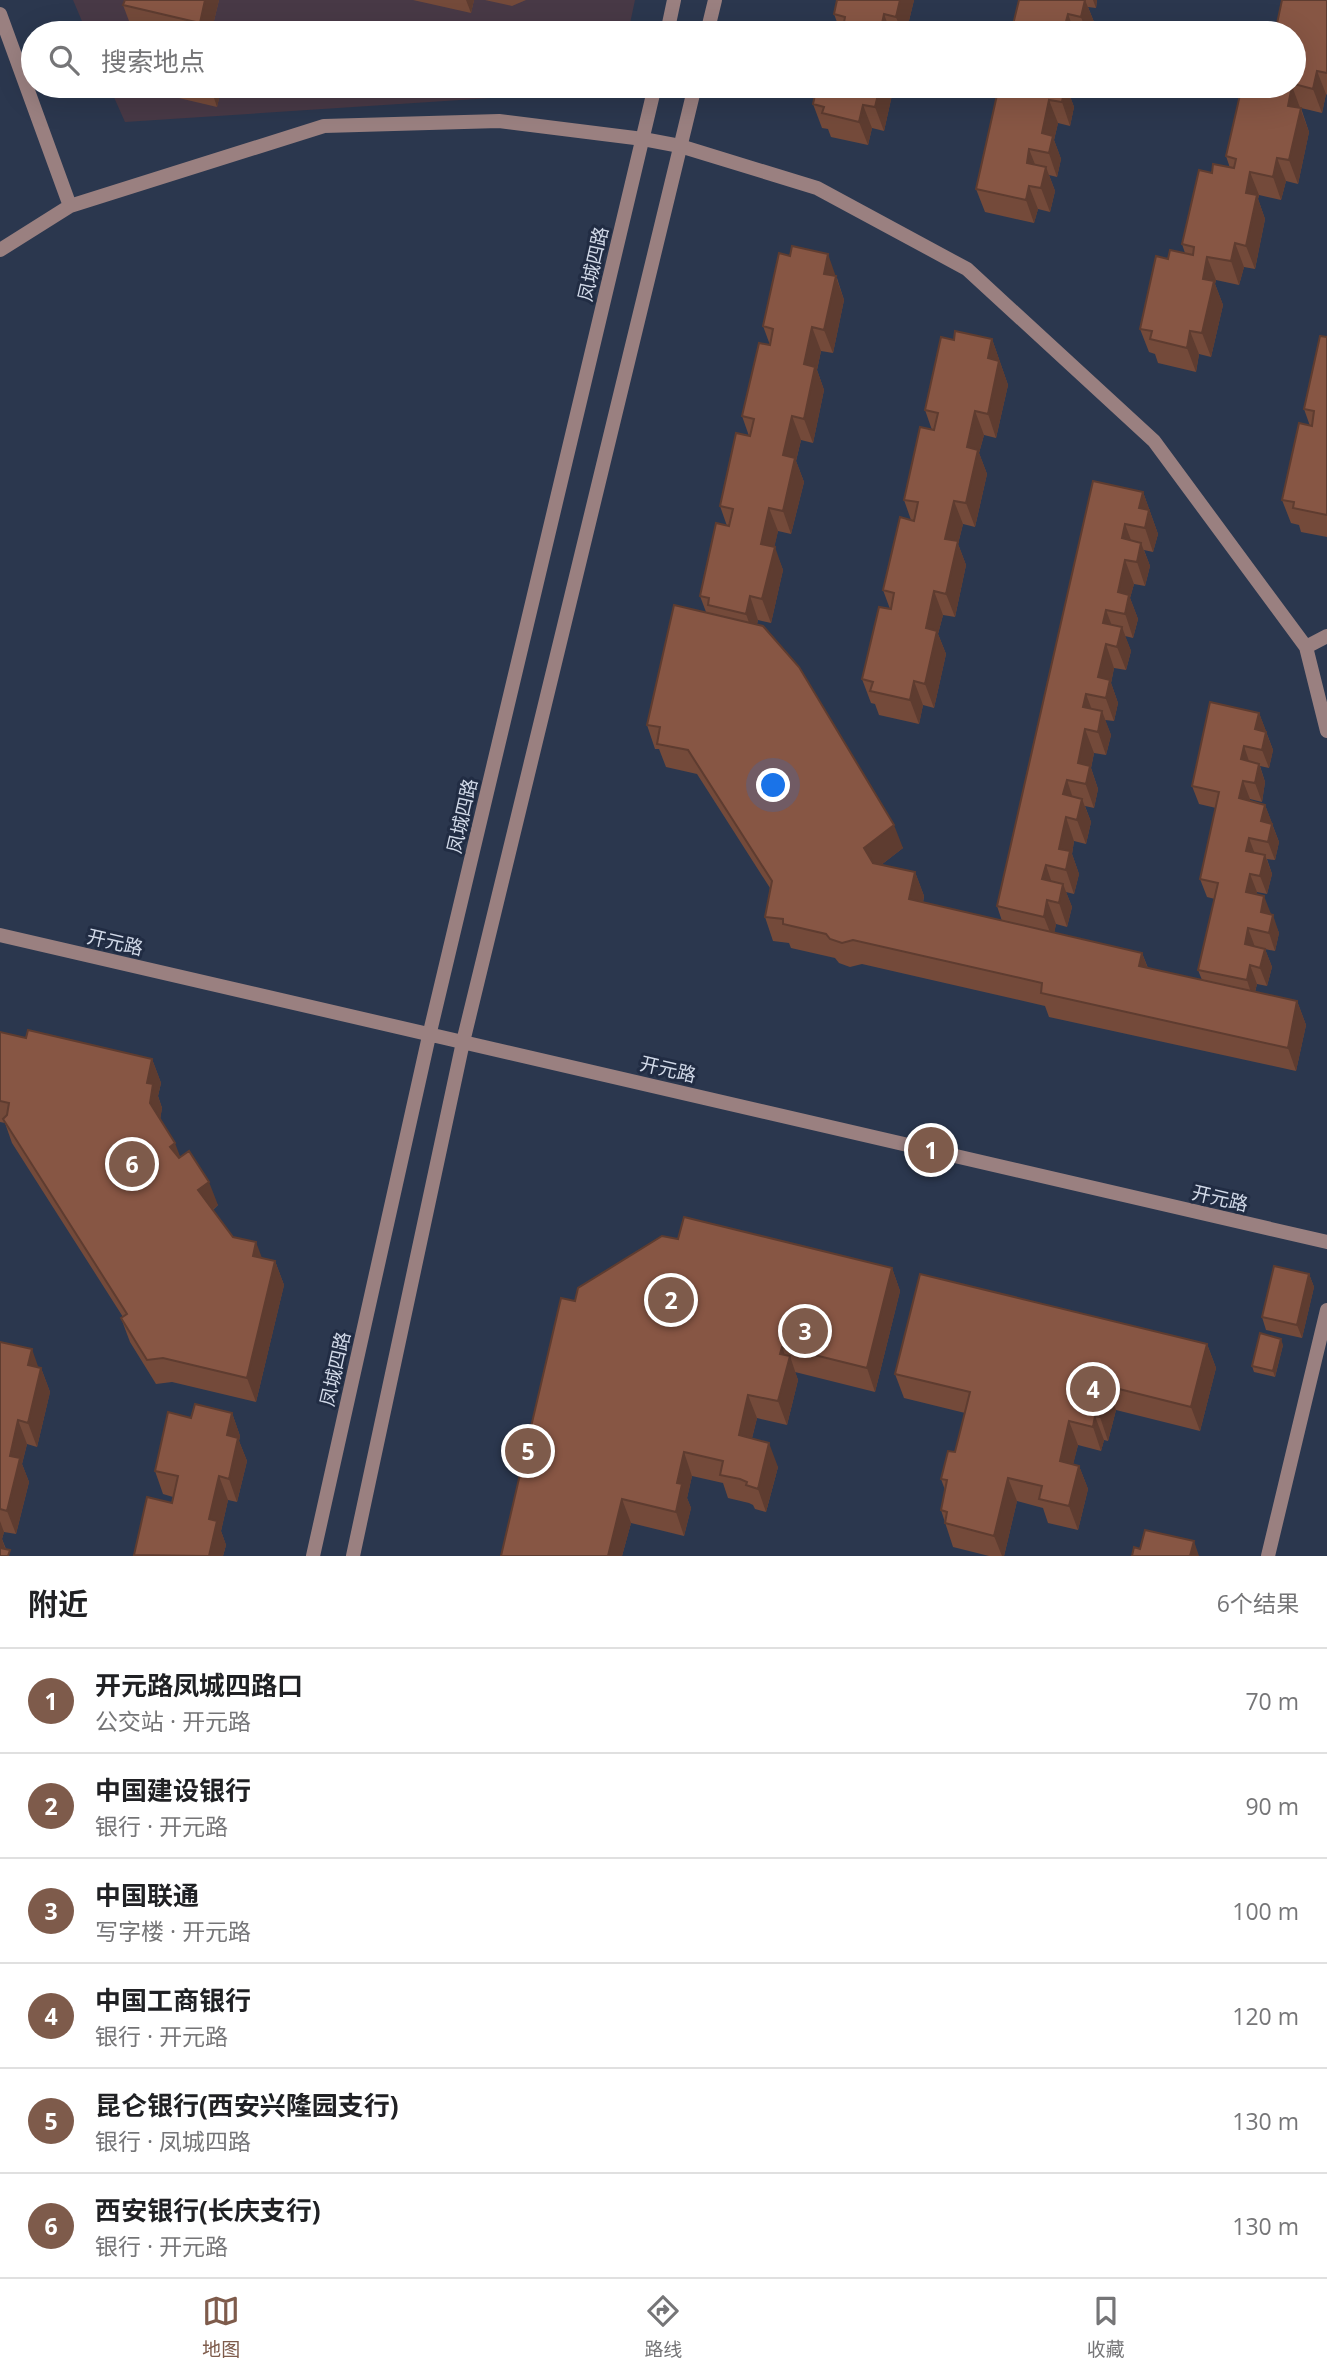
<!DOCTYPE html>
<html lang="zh">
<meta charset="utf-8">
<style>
:root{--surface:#fff;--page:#f2f2f2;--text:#202124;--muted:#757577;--line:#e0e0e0;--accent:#7e5b4b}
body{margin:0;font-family:"Open Sans","Noto Sans SC",sans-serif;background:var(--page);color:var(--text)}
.you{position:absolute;left:774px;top:786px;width:24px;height:24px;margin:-18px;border:5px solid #fff;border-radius:50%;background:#1a73e8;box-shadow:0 0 0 10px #1a73e833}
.badge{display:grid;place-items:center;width:46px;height:46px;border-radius:50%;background:var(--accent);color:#fff;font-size:23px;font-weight:700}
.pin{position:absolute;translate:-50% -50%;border:4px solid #fff;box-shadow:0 2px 7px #0006}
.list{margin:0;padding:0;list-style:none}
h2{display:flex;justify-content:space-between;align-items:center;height:91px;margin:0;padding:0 28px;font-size:30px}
h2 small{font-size:23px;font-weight:400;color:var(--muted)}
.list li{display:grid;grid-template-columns:46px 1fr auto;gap:21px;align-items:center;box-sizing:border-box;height:105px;padding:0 28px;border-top:2px solid var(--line)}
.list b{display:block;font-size:26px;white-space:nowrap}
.list p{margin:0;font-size:23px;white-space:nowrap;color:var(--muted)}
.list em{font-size:23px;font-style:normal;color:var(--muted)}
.icon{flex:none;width:38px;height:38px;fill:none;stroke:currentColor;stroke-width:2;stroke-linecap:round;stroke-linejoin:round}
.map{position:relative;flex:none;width:1327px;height:1556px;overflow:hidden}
.search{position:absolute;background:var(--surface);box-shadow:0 7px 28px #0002;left:21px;right:21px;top:21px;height:77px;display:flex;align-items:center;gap:18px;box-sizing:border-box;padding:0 24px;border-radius:38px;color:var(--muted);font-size:26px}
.sheet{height:721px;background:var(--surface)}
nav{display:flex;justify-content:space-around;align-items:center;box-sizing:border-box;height:98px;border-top:2px solid var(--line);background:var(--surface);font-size:19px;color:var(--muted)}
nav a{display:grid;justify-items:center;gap:4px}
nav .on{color:var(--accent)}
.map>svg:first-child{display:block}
.education{fill:#483946}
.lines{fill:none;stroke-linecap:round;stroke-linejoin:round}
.minor{stroke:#9a8080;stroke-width:14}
.tertiary{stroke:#9a8080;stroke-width:14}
.wall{fill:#744a3a}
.shaded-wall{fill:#5e3c30}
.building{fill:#875644;stroke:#5e3c30;stroke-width:2}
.labels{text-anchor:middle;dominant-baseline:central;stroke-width:6;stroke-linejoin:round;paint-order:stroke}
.street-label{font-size:19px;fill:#d1d9e8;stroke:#212c43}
</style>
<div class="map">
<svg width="1327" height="1556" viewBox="0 0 1327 1556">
<rect width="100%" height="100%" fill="#2b374e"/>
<!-- education -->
<path class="education" d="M73,0H635L628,33H87Z
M109,86H616L615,90L125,122Z"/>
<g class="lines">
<!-- minor -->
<path class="minor" d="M0,14L70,206L0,250
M70,206L324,126L499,121L643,139L680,146L817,188L967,269L1154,441L1306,647L1327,731
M1306,647L1327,636
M1268,1556L1327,1310"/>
<!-- tertiary -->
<path class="tertiary" d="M667,33L674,0
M707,33L715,0
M0,935L1327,1242
M313,1556L429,1036L655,86
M353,1556L463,1042L695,86"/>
</g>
<!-- wall -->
<path class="wall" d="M125,0H219L211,33H151L132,29L123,5Z
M413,0H474L471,13Z
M485,0H526L512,6Z
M914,0L906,33H829H841L834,14Z
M1019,0H1097L1096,8L1088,7L1094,22L1091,33H1011Z
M1327,0V95L1326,94L1322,113L1301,108L1309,132L1298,184L1286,181L1281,200L1259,195L1258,199L1265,219L1255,269L1244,267L1239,285L1216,280L1215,284L1223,305L1211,357L1199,354L1196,372L1158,363L1155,354L1149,352L1140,329L1168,259L1185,253L1182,244L1230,168L1226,156L1253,86H1294V1Z
M128,86H222L217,107Z
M894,86L884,131L872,128L868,145L831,137L828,129L822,128L813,104Z
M999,86H1079L1077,93L1068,91L1074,107L1070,126L1058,123L1054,140L1061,159L1057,177L1049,175L1055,191L1050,212L1038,209L1034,223L985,212L976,189Z
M837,278L844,300L833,353L821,351L817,370L824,390L813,443L801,440L796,461L804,482L791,534L778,531L774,547L783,570L771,623L758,620L757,624L903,848L881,865L915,872L924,896L923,903L1002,921L997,906L1093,481L1143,492L1158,534L1153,552L1144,550L1150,566L1145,586L1134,584L1130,598L1138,619L1133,638L1125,636L1131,651L1126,670L1114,668L1111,683L1118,703L1114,721L1105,720L1111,735L1106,755L1094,753L1091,768L1098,789L1094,808L1085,806L1091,822L1086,844L1074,841L1072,854L1079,874L1074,894L1066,892L1072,907L1067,927L1056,924L1054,933L1142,953L1148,968L1202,980L1198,970L1215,899L1207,897L1200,879L1216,808L1199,804L1192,786L1259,713L1273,750L1269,768L1260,766L1265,782L1262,802L1250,799V801L1265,805L1279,842L1275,860L1267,859L1272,874L1267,894L1257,892L1256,894L1271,914L1279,933L1275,951L1255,947L1265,949L1272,967L1267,986L1257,984L1255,992L1297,1001L1306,1025L1296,1071L1049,1017L1045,1006L862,964L850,967L839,963L835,958L791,948L789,943L773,941L765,917L770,888L697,774L666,767L659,749H655L647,725L706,612L700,596L727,526L720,506L749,436L742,416L770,345L763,326Z
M1327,337V537L1301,532L1299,525L1291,523L1282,500L1310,426L1304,409Z
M992,339L1008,385L996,438L984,435L979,453L987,474L975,527L963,524L958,544L966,565L955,617L943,615L938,634L946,654L934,708L923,705L919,724L879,715L875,704L871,703L862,679L890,609L883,590L911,520L904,500L932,430L925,410L954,340Z
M0,1032L26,1038L152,1059L161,1083L158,1096L162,1108L160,1119L180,1157L218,1205L213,1210L233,1237L262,1259L275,1261L284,1285L256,1402L172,1382L156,1384L130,1342L121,1318L123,1317L12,1143L5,1123L0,1122Z
M892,1268L900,1291L875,1392L795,1372L798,1380L787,1425L757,1418L752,1438L778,1467L766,1512L755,1509L753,1505L749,1503L728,1498L723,1483L692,1476L687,1498L691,1508L684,1536L631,1523L622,1556L575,1301Z
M1309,1274L1314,1287L1302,1338L1266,1330L1262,1317Z
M0,1342L38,1367L41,1368L50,1392L37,1447L27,1444L22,1464L29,1482L16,1534L4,1532L2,1539L6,1549L0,1556Z
M1207,1344L1216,1368L1200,1431L1116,1410L1108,1441L1104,1440L1101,1451L1078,1445L1073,1464L1079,1466L1088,1489L1078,1530L1048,1523L1043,1508L1017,1501L1004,1556H989L953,1547L941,1510L945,1490L941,1479L955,1452L965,1413L904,1398L895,1374Z
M1283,1345L1275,1377L1254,1372L1252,1366Z
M232,1413L240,1436L239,1441L247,1461L237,1502L228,1500L221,1531L226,1545L223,1556H134L172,1503L173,1497L163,1494L155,1471L191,1418Z"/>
<!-- shaded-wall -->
<path class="shaded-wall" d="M205,0H219L211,33H203L200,23Z
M466,0H474L471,13Z
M900,0H914L906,33H902L896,17Z
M1085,0L1094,22L1091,33H1087L1081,17Z
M1093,0H1097L1096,8Z
M884,14L891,33H880Z
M1068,14L1075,33H1063Z
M1317,71L1326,94L1322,113L1313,89Z
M215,86H222L217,107L213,95Z
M880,86H894L884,131L875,107Z
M1065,86H1066L1074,107L1070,126L1062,102Z
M1075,86H1079L1077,93Z
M1292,86L1309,132L1298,184L1289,160L1288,106Z
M1049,100L1058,123L1054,140L1061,159L1057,177L1042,133Z
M863,105L872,128L868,145L859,122Z
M1029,149L1038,172L1027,163Z
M1277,158L1286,181L1281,200L1273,177Z
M1046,167L1055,191L1050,212L1041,188Z
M1250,172L1259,195L1258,199L1265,219L1255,269L1246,246V193Z
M1029,186L1038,209L1034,223L1026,200Z
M1235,243L1244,267L1239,285L1231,261Z
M828,254L844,300L833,353L824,330V274Z
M1207,257L1216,280L1215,284L1223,305L1211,357L1202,333L1203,279Z
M812,327L821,351L817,370L824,390L813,443L804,419V364Z
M1190,331L1199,354L1196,372L1187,348Z
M992,339L1008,385L996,438L988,414V358Z
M975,411L984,435L979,453L987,474L975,527L966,503L967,447Z
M792,416L801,440L796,461L804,482L791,534L783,511V455Z
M1143,492L1158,534L1153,552L1145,528L1139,508Z
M954,501L963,524L958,544L966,565L955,617L946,594L945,539Z
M769,508L778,531L770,567L761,544Z
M1125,524L1134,548L1130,562L1122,538Z
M1141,543L1150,566L1145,586L1137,562Z
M775,547L783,570L771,623L762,599Z
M1125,560L1134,584L1130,598L1138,619L1133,638L1118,592Z
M934,591L943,615L938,634L946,654L934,708L925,684L926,628Z
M750,596L758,620L754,637L746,614Z
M1106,610L1115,634L1112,647L1103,623Z
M1122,627L1131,651L1126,670L1117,647Z
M1106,644L1114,668L1111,683L1118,703L1114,721L1098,677Z
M914,681L923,705L919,724L910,700Z
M1086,694L1095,718L1083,707Z
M1102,711L1111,735L1106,755L1098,732Z
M1259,713L1266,731L1255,729Z
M1085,729L1094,753L1091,768L1098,789L1094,808L1078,763Z
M1266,732L1273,750L1269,768L1262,750Z
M1244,746L1250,764L1241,759Z
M1259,764L1265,782L1262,802L1255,783Z
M1067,780L1075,804L1063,794Z
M1243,781L1250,799L1246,817L1239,798Z
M1082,799L1091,822L1086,844L1077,820Z
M1265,805L1272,823L1268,840L1261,821Z
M1066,817L1074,841L1072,854L1079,874L1074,894L1059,849Z
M1272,824L1279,842L1275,860L1268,842Z
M894,825L903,848L872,872L864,848Z
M1249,838L1256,857L1246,851Z
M1265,855L1272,874L1267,894L1260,876Z
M1046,865L1054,889L1051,903L1042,879Z
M915,872L924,896L918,923L909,899Z
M1250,874L1257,892L1252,911L1246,892Z
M1063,884L1072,907L1067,927L1059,903Z
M1264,896L1271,914L1261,912Z
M1047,900L1056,924L1053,940L1044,917Z
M1273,915L1279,933L1275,951L1269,933Z
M1248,928L1255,947L1245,944Z
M1265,949L1272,967L1267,986L1260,968Z
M1142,953L1151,977L1139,966Z
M1250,965L1257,984L1253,999L1247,980Z
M1297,1001L1306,1025L1296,1071L1288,1048Z
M152,1059L161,1083L158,1096L162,1108L159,1127L150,1103L147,1083Z
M175,1143L184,1167L170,1147Z
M209,1182L218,1205L207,1214L198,1190Z
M256,1242L265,1266L253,1256Z
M275,1261L284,1285L256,1402L247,1378Z
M892,1268L900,1291L875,1392L867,1368Z
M1309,1274L1314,1287L1302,1338L1297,1325Z
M1281,1339L1283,1345L1275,1377L1273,1371Z
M1207,1344L1216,1368L1200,1431L1191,1407Z
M782,1347L788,1363L790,1356L798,1380L787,1425L778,1401L780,1354Z
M32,1349L40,1372L41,1368L50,1392L37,1447L28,1423V1365Z
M1107,1386L1116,1410L1108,1441L1100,1417Z
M748,1395L757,1418L747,1458L739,1435Z
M232,1413L240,1436L239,1441L247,1461L237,1502L229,1479L227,1435Z
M1095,1416L1104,1440L1101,1451L1093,1427Z
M18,1420L27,1444L22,1464L29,1482L16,1534L7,1511L10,1456Z
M1069,1421L1078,1445L1068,1485L1060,1461Z
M769,1443L778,1467L766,1512L758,1489Z
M684,1452L692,1476L687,1498L691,1508L684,1536L676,1512L677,1483Z
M1079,1466L1088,1489L1078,1530L1069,1506Z
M219,1476L228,1500L221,1531L226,1545L223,1556H209V1519Z
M1008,1478L1017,1501L1004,1556H1002L994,1536Z
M622,1499L631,1523L622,1556H608Z
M0,1521L4,1532L2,1539L7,1554L0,1556Z
M1194,1541L1199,1556H1190Z"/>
<!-- building -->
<path class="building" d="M125,0H205L200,23L123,5Z
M837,0H900L896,17L884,14L880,33H829V31L842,33L845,17L834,14Z
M1019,0H1085L1081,17L1068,14L1063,33H1011Z
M1282,0H1327V73L1317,71L1313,89L1294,84V33H1275Z
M176,86H215L213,95Z
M817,86H880L875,107L863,105L859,122L822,113L824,107L813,104Z
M999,86H1065L1062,102L1049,100L1042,133L1053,136L1049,153L1029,149L1027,163L1046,167L1041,188L1029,186L1026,200L976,189Z
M1242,86L1253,87V86H1292L1288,106L1301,108L1289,160L1277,158L1273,177L1250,172L1246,193L1257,195L1246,246L1235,243L1231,261L1207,257L1203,279L1214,281L1202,333L1190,331L1187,348L1150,339L1152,331L1140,329L1156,256L1168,259L1170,250L1193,255L1194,247L1182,244L1199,170L1212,173L1213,164L1234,168L1236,159L1226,156Z
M792,246L828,254L824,274L836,276L824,330L812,327L804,364L815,367L804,419L792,416L783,455L795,458L783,511L769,508L761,544L775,547L762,599L750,596L746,614L708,605L709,598L700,596L716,523L729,526L733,509L720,506L736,433L750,436L754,419L742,416L759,343L770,345L773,329L763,326L779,253L790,256Z
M955,331L992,339L988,358L999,361L988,414L975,411L967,447L978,450L966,503L954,501L945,539L958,541L946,594L934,591L926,628L937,631L925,684L914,681L910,700L870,691L873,682L862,679L879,607L891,609L894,593L883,590L900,517L914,521L918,502L904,500L920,427L934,430L938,413L925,410L941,337L954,340Z
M1320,336L1327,337V515L1293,508L1294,502L1282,500L1299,423L1312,426L1314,411L1304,409Z
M1093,481L1143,492L1139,508L1149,510L1145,528L1125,524L1122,538L1141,543L1137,562L1125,560L1118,592L1129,595L1125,614L1106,610L1103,623L1122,627L1117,647L1106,644L1098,677L1110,680L1106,698L1086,694L1083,707L1102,711L1098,732L1085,729L1078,763L1090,766L1086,784L1067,780L1063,794L1082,799L1077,820L1066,817L1059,849L1070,851L1066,870L1046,865L1042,879L1063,884L1059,903L1047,900L1044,917L997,906Z
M674,605L763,626L799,667L894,825L864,848L873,863L915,872L909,899L1142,953L1139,966L1297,1001L1288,1048L1041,993L1042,983L853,940L842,943L830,939L826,934L783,924V919L765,917L772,881L688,750L657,744L660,727L647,725Z
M1210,702L1259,713L1255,729L1266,732L1262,750L1244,746L1241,759L1259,764L1255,783L1243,781L1239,798L1265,805L1261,821L1272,824L1268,842L1249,838L1246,851L1265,855L1260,876L1250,874L1246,892L1264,896L1261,912L1273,915L1269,933L1248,928L1245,944L1265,949L1260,968L1250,965L1247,980L1198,970L1218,883L1200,879L1219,792L1192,786Z
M28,1030L152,1059L147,1083L153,1084L150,1103L175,1143L170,1147L179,1158L189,1151L209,1182L198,1190L233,1237L256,1242L253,1256L275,1261L247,1378L163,1358L147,1360L121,1318L127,1314L3,1119L7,1115L9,1103L0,1101V1032L26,1038Z
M684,1217L892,1268L867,1368L782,1347L780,1354L790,1356L778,1401L748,1395L739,1435L769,1443L758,1489L746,1485L747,1482L740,1479L720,1475L723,1461L684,1452L677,1483L682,1484L676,1512L622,1499L608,1556H501L561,1298L575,1301L578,1288L662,1236L678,1239Z
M1274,1266L1309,1274L1297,1325L1262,1317Z
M920,1274L1207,1344L1191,1407L1107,1386L1100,1417L1095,1416L1093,1427L1069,1421L1060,1461L1079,1466L1069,1506L1039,1499L1042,1486L1008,1478L994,1536L945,1523L947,1512L941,1510L947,1480L941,1479L948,1451L955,1452L970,1392L895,1374Z
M1260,1333L1281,1339L1273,1371L1252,1366Z
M0,1342L32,1349L28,1365L41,1368L28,1423L18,1420L10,1456L20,1458L7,1511L0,1509Z
M195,1404L232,1413L227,1435L238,1438L229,1479L219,1476L209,1519L217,1521L209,1556L134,1555L147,1497L172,1503L178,1476L155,1471L168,1412L191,1418Z
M1145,1530L1194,1541L1190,1556H1132L1134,1547L1140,1549Z
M0,1548L10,1550L8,1556H0Z"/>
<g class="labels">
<!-- street labels -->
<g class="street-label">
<text transform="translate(593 264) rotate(-77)">凤城四路</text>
<text transform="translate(462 816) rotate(-77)">凤城四路</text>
<text transform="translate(115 942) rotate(13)">开元路</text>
<text transform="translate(668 1069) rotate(13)">开元路</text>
<text transform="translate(1220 1198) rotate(13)">开元路</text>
<text transform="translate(335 1369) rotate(-77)">凤城四路</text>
</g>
</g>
</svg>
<div class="you"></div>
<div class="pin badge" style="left:931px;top:1150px">1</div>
<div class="pin badge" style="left:671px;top:1300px">2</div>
<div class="pin badge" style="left:805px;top:1331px">3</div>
<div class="pin badge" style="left:1093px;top:1389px">4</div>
<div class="pin badge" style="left:528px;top:1451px">5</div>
<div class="pin badge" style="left:132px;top:1164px">6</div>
<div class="search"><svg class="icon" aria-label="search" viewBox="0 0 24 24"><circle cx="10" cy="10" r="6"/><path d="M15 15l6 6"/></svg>搜索地点</div>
</div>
<section class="sheet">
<h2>附近<small>6个结果</small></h2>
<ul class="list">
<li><span class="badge">1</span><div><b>开元路凤城四路口</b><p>公交站 · 开元路</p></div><em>70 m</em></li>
<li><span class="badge">2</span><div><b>中国建设银行</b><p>银行 · 开元路</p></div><em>90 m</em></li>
<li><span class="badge">3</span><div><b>中国联通</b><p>写字楼 · 开元路</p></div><em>100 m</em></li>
<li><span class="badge">4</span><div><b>中国工商银行</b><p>银行 · 开元路</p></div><em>120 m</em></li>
<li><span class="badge">5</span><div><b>昆仑银行(西安兴隆园支行)</b><p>银行 · 凤城四路</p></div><em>130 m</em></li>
<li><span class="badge">6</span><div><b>西安银行(长庆支行)</b><p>银行 · 开元路</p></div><em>130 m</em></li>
</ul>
</section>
<nav>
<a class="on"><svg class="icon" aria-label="map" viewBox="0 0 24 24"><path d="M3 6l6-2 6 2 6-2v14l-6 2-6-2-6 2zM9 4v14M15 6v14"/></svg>地图</a>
<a><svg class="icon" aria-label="directions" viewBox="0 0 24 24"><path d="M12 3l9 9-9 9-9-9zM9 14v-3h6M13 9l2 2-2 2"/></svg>路线</a>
<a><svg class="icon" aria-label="saved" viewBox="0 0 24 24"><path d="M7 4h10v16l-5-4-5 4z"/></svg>收藏</a>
</nav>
